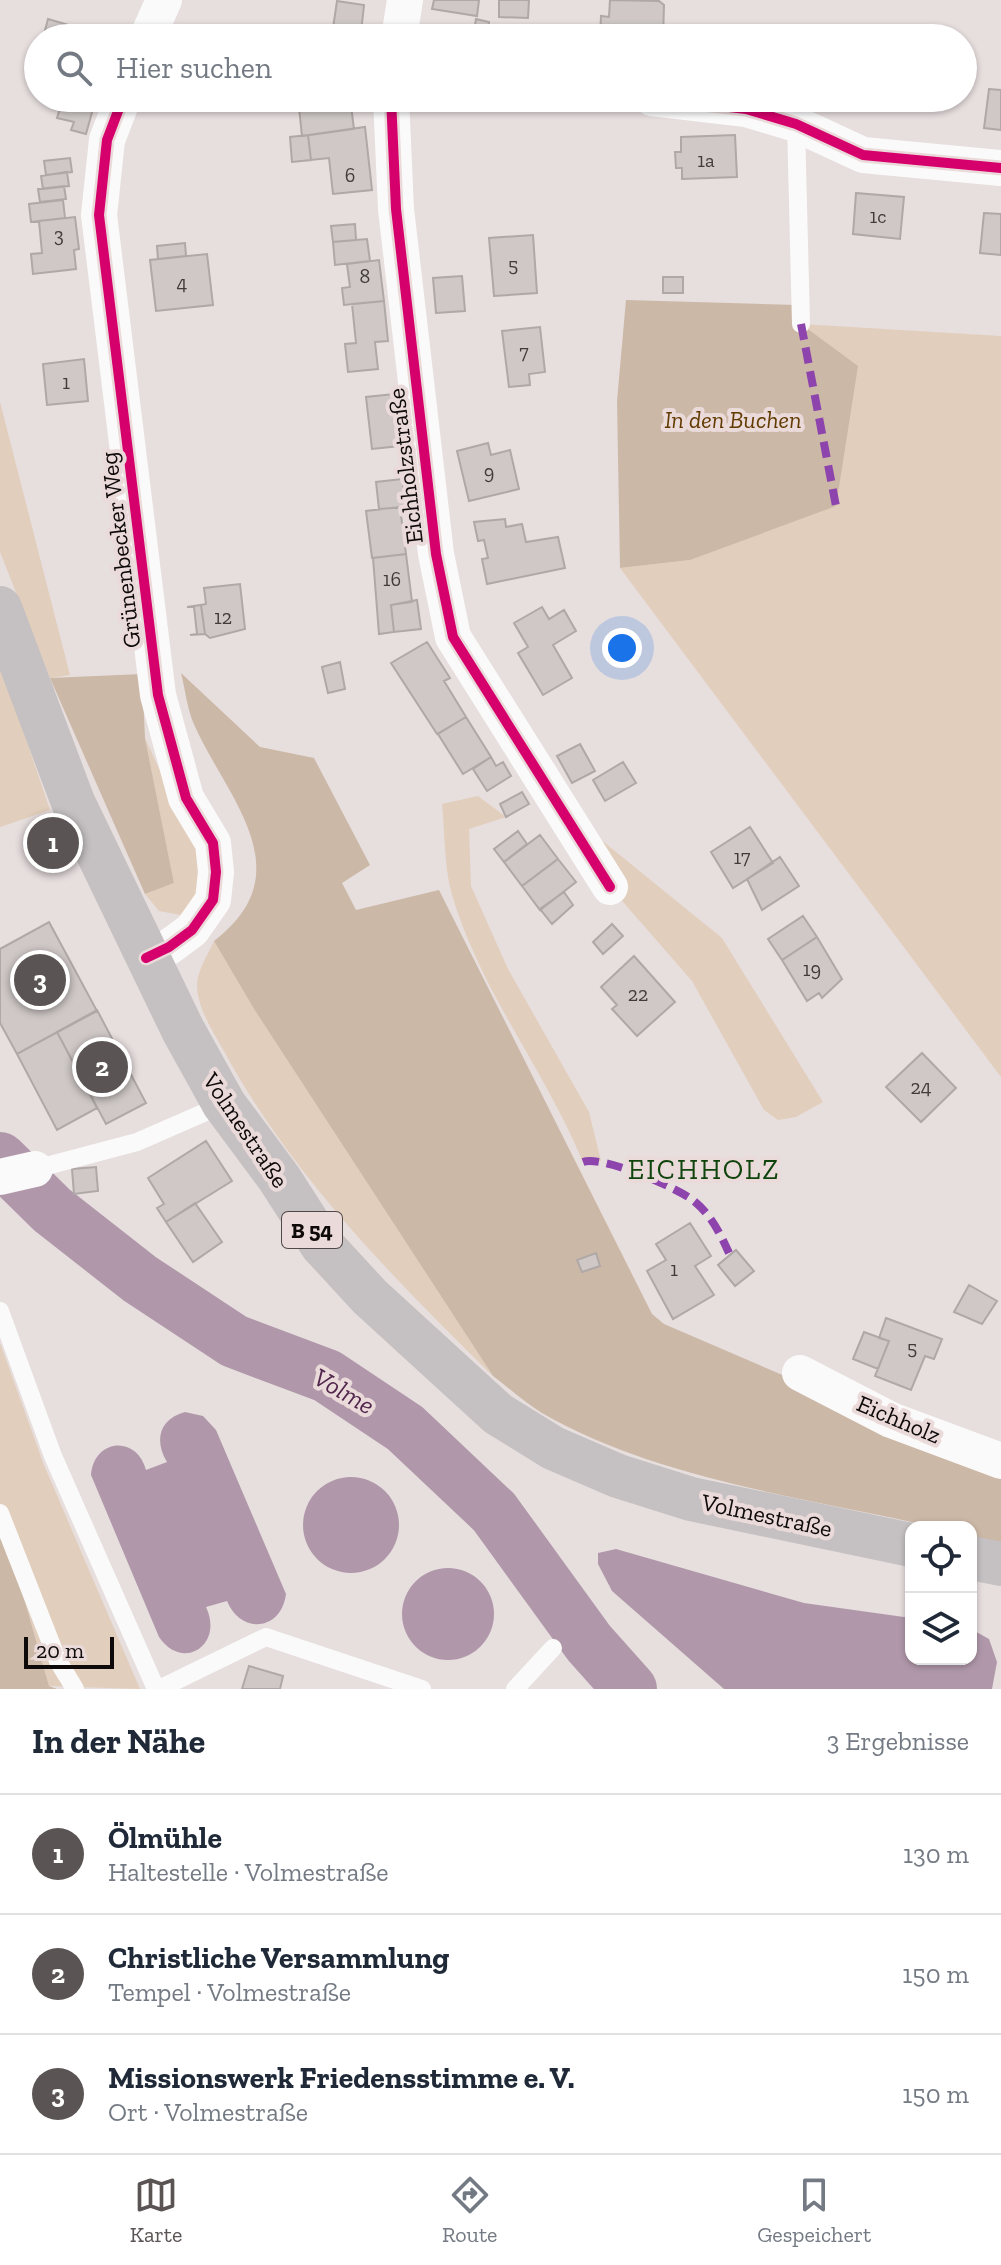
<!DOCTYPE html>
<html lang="de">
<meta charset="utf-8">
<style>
:root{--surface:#fff;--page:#f2f2f3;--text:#1f2937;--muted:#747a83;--line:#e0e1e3;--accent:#5b5454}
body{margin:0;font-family:"Zilla Slab",serif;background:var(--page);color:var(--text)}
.controls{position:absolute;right:24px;bottom:24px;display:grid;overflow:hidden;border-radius:16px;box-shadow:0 2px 6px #0004}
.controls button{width:72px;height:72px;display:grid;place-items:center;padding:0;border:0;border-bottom:2px solid var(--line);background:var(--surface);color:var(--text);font:40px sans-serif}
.scale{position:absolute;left:24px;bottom:20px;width:90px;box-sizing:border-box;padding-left:8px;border:4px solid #0f0a0a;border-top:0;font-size:22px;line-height:28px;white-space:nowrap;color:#0f0a0a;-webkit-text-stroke:6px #ebdada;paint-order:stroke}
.you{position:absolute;left:622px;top:648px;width:28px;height:28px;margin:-20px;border:6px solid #fff;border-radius:50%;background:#1a73e8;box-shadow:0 0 0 12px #1a73e833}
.badge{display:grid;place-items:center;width:52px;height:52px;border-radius:50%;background:var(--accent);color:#fff;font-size:26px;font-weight:700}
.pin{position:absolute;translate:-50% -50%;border:4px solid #fff;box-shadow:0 2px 8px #0006}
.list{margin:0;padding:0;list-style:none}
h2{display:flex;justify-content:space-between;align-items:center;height:104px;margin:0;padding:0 32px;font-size:34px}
h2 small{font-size:26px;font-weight:400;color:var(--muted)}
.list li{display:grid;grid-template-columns:52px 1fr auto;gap:24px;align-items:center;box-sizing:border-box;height:120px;padding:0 32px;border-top:2px solid var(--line)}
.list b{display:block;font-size:30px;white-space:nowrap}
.list p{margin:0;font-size:26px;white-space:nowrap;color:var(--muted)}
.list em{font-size:26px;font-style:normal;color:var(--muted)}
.icon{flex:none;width:44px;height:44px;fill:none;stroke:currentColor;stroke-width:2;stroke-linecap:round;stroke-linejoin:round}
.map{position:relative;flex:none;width:1001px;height:1689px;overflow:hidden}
.search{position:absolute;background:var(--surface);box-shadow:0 2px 6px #0004;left:24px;right:24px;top:24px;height:88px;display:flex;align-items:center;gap:20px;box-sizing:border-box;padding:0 28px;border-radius:44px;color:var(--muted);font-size:30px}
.sheet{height:464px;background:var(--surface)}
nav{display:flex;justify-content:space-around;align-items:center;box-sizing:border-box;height:112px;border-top:2px solid var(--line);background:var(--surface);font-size:22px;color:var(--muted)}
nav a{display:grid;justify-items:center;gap:4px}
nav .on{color:var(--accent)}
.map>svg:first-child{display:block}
.green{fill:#e2cebc}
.forest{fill:#ccb8a7}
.water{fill:#b098aa}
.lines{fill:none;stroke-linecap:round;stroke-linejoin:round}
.river{stroke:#b098aa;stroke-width:54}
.building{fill:#cfc8c7;stroke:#afa8a7;stroke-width:2}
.lane{stroke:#fbfafa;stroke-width:18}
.street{stroke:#fbfafa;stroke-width:36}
.primary{stroke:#c5c0c1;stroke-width:44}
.quiet{stroke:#8e44ad;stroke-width:8;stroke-dasharray:16 8;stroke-linecap:butt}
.cycleway-casing{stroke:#ebdada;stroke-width:15}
.cycleway{stroke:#d6006c;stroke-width:10}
.labels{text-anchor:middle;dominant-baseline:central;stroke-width:8;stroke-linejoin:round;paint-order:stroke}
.number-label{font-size:20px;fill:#413c3b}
.shield{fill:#ebdada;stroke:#514848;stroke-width:2}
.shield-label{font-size:22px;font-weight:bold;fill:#0f0a0a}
.park-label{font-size:24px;font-style:italic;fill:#613a00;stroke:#ebdada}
.street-label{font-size:24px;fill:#0f0a0a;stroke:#ebdada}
.water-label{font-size:26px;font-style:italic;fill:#52274d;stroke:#ebdada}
.quarter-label{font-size:28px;letter-spacing:2px;fill:#10440d;stroke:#ebdada}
</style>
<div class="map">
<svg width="1001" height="1689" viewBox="0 0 1001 1689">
<rect width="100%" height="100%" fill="#e7dede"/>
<!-- green -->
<path class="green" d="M801,324L1001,336V1077L620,568L690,560Z
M0,402L70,675L50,678L0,552Z
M0,662L50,810L0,827Z
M145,738L198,853L201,867L197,900L181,915L159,911L145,894L174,883Z
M478,796L506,817L469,829L471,886L508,969L589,1112L601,1161L583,1162C545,1070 481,992 452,895C444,867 445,833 442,804Z
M552,800L722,938L823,1102L796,1117L778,1120L764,1110L692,981L610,887Z
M214,941L254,1009L493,1376C393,1278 293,1177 225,1053C214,1033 198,1010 197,986C197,971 208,954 214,941Z
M0,1343L44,1465L140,1689L49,1686L0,1514Z"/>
<!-- forest -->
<path class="forest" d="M626,300L796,305L801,324L858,366L836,506L690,560L620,568L617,401Z
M181,673L260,747L314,758L370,865L342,883L356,910L439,890L652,1314L664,1324L1001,1469V1544L971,1536V1527H935C807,1498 656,1479 542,1413C525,1403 509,1388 493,1376L254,1009L214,941C306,871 224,795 193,722C187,707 185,689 181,673Z
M142,674L145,738L174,883L145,894L50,678Z
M0,1514L49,1686L57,1689H0Z"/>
<!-- water -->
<path class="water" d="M185,1412L203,1416L216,1430L286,1594C281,1632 240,1634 227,1601L206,1607C224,1645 183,1672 159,1637L91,1475C94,1438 137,1435 146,1470L167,1462C154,1441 159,1419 185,1412Z
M303 1525a48 48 0 1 1 96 0a48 48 0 1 1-96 0Z
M616,1549L804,1603L911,1618V1659H971V1629L989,1639L997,1662L992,1689H724L612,1591L598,1564V1553Z
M402 1614a46 46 0 1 1 92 0a46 46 0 1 1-92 0Z"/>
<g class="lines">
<!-- river -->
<path class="river" d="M0,1159L52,1210L140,1279L234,1341L327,1376L405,1428L494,1512L589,1643L630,1689"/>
</g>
<!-- building -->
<path class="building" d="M434,0H479L477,16L432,9Z
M499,0H529L528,18L499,17Z
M610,0L659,1L664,5L663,38H600L601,16L609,17Z
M337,1L364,5L361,32L333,28Z
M48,19L113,38H43Z
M476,19L489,22L487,38H473Z
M989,89L1001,90V130L984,128Z
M63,98H96L86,134L71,130L74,122L57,118Z
M298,98H350L354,129L302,136Z
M365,127L372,190L333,194L329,158L311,160L308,135Z
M308,135L311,160L292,162L290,137Z
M735,135L737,177L682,179V168H676L675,152H681V137Z
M70,158L72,172L46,175L44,161Z
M67,172L69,186L43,189L41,176Z
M64,186L66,199L40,202L38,189Z
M856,193L904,197L900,239L853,234Z
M63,200L65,218L31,222L29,204Z
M984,213L1001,214V255L980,253Z
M75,217L79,249L74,250L76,269L33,274L31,254L42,253L39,221Z
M355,224L356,240L333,242L331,226Z
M533,235L537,293L494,296L489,238Z
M367,239L370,261L335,265L333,242Z
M185,243L186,256L158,259L157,246Z
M207,254L213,305L156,311L150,260Z
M379,260L384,301L344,305L342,288L350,287L347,264Z
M462,276L465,311L436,313L433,278Z
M663,277H683V293H663Z
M384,301L388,341L375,342L378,369L348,372L345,344L356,343L352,304Z
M540,327L545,372L529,374L530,385L509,387L502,331Z
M84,359L88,401L47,405L43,364Z
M394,394L400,446L372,449L366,397Z
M488,443L491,455L510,450L519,489L469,501L457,451Z
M402,479L406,507L379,509L376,482Z
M400,507L406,554L372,558L366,511Z
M505,519L506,527L522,524L526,542L558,537L565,568L487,584L482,559L488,558L484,540L478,541L474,522Z
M406,554L412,602L391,605L394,632L379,634L373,558Z
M240,584L245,629L210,638L205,634L201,605L206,604L204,588Z
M417,600L421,629L394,632L391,605Z
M201,605L205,634L190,635L197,634L194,607H187Z
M542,607L549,619L564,610L576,631L553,645L572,678L543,695L518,653L528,647L514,623Z
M427,642L450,678L444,681L466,717L437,734L391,663Z
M340,662L345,689L328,693L322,667Z
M466,717L491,757L463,774L438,734Z
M580,744L595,771L572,783L557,756Z
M491,757L496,766L503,762L511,776L487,791L473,769Z
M623,762L636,783L605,801L593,780Z
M522,792L529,804L506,817L500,804Z
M750,827L773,863L733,888L711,852Z
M518,831L527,844L504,862L494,849Z
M540,835L558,859L522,886L504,862Z
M780,857L799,886L762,910L747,879Z
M558,859L576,882L540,910L522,886Z
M564,892L573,905L552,924L540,909Z
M803,916L817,937L782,960L768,939Z
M49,922L97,1011L17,1054L0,1023V949Z
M612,924L623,936L603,954L593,942Z
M817,937L842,979L822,998L819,993L807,1001L782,960Z
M634,956L675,1002L637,1036L612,1009L617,1005L601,987Z
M97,1010L146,1103L106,1124L57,1032Z
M57,1032L97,1108L57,1130L17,1054Z
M922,1053L956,1088L921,1122L886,1087Z
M206,1141L232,1181L166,1222L157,1208L164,1204L148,1178Z
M96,1167L98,1191L74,1194L72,1169Z
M195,1203L222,1242L193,1262L166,1222Z
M690,1223L711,1256L695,1266L714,1295L673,1319L647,1271L666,1260L656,1244Z
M736,1250L754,1271L735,1286L718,1265Z
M596,1253L600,1266L582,1272L577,1260Z
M969,1285L997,1301L982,1324L954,1312Z
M886,1318L942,1339L934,1359L925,1356L911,1390L875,1376L889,1341L879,1338Z
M864,1332L889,1341L878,1369L853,1359Z
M249,1666L283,1676L280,1689H242Z"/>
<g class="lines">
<!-- lane -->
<path class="lane" d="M796,124L801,324
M35,1169L137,1142L224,1104
M0,1311L53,1456L156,1689
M0,1513L58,1661L75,1689
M159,1689L266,1637L422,1689
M515,1689L553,1648"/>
<!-- street -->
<path class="street" d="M147,38L164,0
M399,38L405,0
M123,98L107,140L99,215L158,695L186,798L213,843L216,872L213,900L192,930L169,947L146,958
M391,98L396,209L436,554L453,637L610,887
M652,98L746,109L796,124L863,155L1001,168
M0,1177L35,1169
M800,1373L891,1420L1001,1461"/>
<!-- primary -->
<path class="primary" d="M0,608L73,802L183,1030L224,1104L279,1178L322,1245L370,1297L498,1414L553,1448L618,1476L691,1499L911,1545
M971,1558L1001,1564"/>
<!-- quiet -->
<path class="quiet" d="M801,324L836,506
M583,1162C602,1155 678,1188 694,1201C711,1215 720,1233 729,1253"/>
<defs>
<path id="cycleway" d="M123,98L107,140L99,215L158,695L186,798L213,843L216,872L213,900L192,930L169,947L146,958
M391,98L396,209L436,554L453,637L610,887
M652,98L746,109L796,124L863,155L1001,168"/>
</defs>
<!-- cycleway casing -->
<use href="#cycleway" class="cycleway-casing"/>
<!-- cycleway -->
<use href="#cycleway" class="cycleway"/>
</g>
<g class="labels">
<!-- number labels -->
<g class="number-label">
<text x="706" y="160">1a</text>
<text x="350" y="175">6</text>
<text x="878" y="216">1c</text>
<text x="59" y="235">3</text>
<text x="513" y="265">5</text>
<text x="365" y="276">8</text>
<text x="182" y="283">4</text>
<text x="524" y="352">7</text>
<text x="66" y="382">1</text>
<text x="489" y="472">9</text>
<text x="392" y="579">16</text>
<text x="223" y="617">12</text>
<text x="742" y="857">17</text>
<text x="812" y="969">19</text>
<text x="638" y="994">22</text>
<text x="921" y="1087">24</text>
<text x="674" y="1269">1</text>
<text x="912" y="1348">5</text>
</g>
<!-- shield labels -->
<rect class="shield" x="282" y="1212" width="60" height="36" rx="6"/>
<g class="shield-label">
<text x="312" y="1230">B 54</text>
</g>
<!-- park labels -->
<g class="park-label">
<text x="733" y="419">In den Buchen</text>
</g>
<!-- street labels -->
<g class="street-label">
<text transform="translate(405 466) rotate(-97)">Eichholzstraße</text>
<text transform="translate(120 550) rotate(-97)">Grünenbecker Weg</text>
<text transform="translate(246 1130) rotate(56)">Volmestraße</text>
<text transform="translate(899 1419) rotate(23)">Eichholz</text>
<text transform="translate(767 1515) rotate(12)">Volmestraße</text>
</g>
<!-- water labels -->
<g class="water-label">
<text transform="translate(344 1391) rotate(30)">Volme</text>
</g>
<!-- quarter labels -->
<g class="quarter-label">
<text x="704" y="1169">EICHHOLZ</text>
</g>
</g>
</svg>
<div class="controls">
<button><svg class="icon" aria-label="locate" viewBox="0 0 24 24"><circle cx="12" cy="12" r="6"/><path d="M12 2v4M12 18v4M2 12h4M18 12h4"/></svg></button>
<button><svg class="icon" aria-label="layers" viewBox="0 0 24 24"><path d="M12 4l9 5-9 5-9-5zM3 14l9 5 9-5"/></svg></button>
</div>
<div class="scale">20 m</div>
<div class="you"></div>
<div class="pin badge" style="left:53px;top:843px">1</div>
<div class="pin badge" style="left:102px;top:1067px">2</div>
<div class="pin badge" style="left:40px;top:980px">3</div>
<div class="search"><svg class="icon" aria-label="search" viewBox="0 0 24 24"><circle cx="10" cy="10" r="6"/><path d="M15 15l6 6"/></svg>Hier suchen</div>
</div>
<section class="sheet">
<h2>In der Nähe<small>3 Ergebnisse</small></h2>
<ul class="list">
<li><span class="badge">1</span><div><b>Ölmühle</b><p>Haltestelle · Volmestraße</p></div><em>130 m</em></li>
<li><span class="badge">2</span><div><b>Christliche Versammlung</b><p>Tempel · Volmestraße</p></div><em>150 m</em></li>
<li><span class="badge">3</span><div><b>Missionswerk Friedensstimme e. V.</b><p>Ort · Volmestraße</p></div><em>150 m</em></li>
</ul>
</section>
<nav>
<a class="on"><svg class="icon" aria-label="map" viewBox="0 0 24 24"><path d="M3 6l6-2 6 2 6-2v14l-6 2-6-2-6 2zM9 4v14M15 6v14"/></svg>Karte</a>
<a><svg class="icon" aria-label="directions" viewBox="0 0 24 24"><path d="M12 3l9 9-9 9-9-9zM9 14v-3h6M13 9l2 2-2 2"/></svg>Route</a>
<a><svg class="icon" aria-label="saved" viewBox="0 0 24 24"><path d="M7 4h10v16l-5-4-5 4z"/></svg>Gespeichert</a>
</nav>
